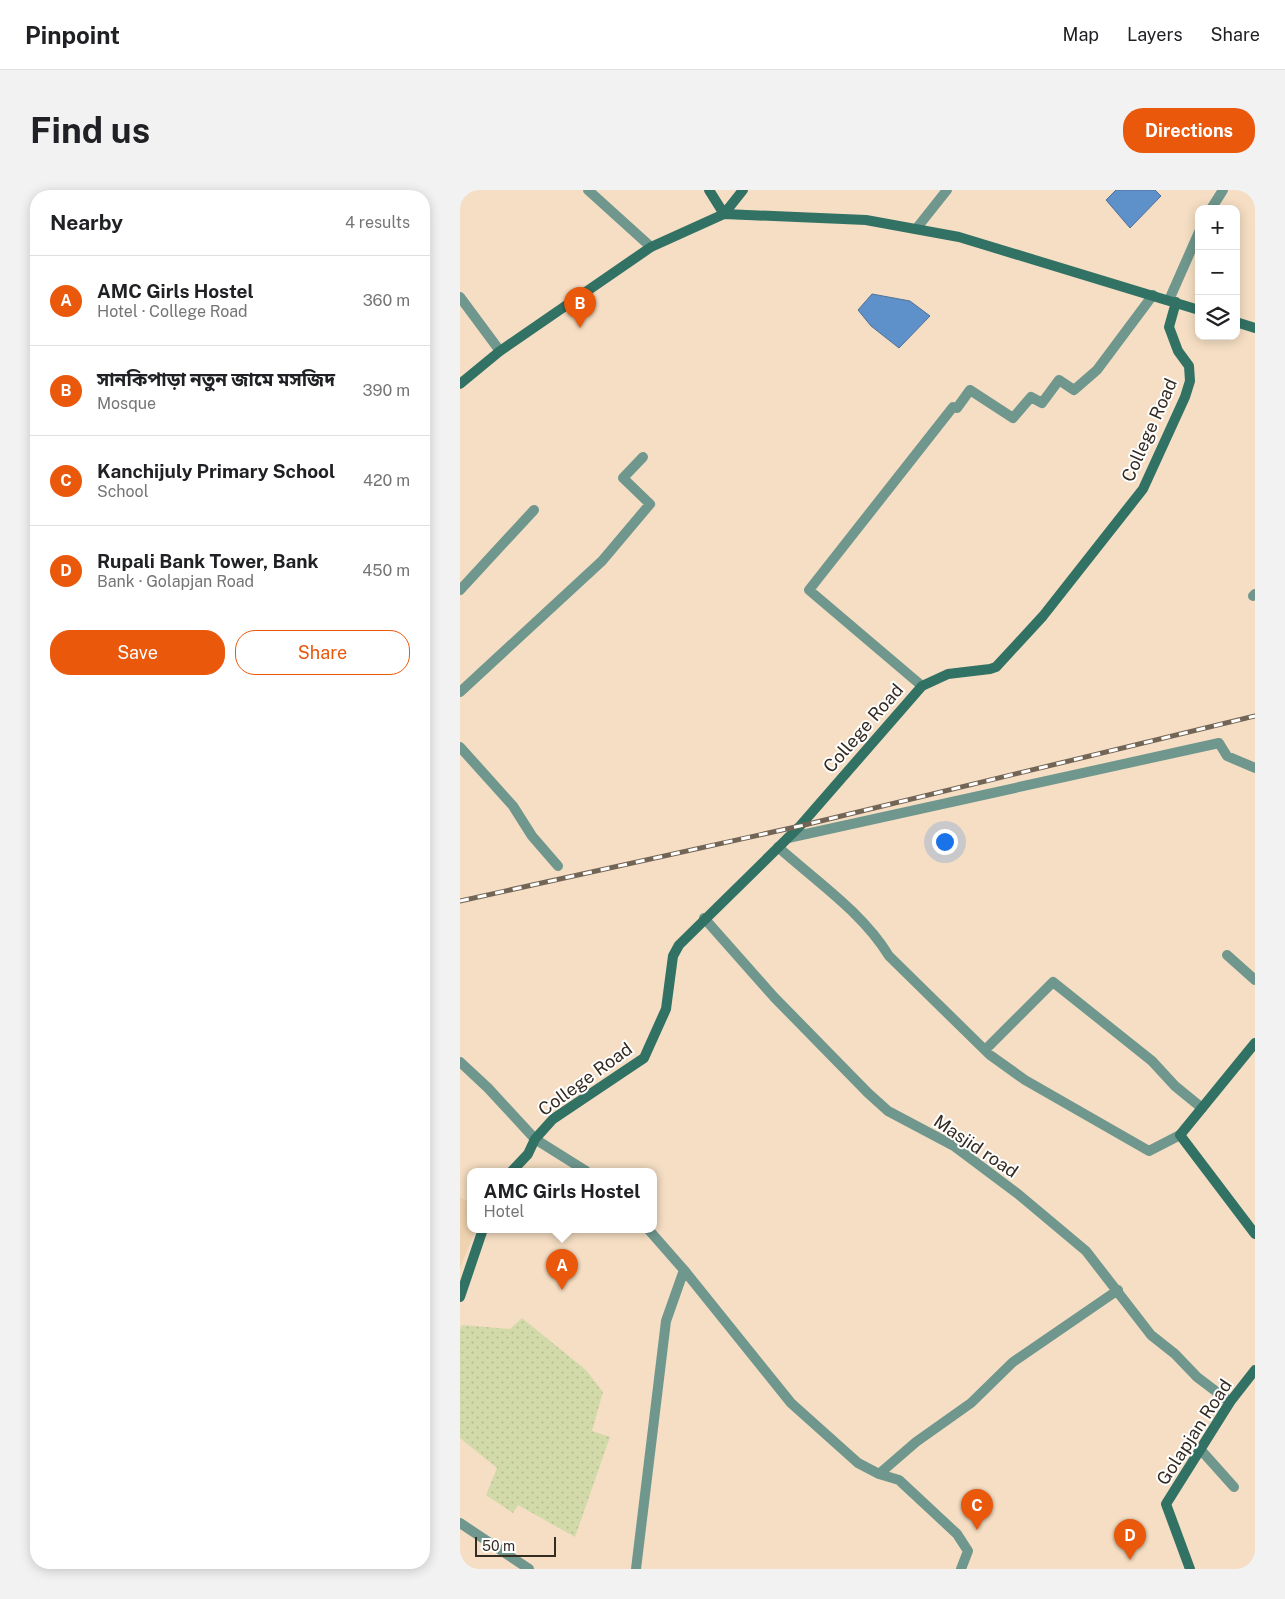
<!DOCTYPE html>
<meta charset="utf-8">
<style>
:root{--surface:#fff;--page:#f2f2f2;--text:#202124;--muted:#757577;--line:#e0e0e0;--accent:#ea580c}
body{margin:0;font-family:"Public Sans","Noto Sans Bengali",sans-serif;background:var(--page);color:var(--text)}
.controls{position:absolute;right:15px;top:15px;display:grid;overflow:hidden;border-radius:10px;box-shadow:0 2px 12px #0003}
.controls button{width:45px;height:45px;display:grid;place-items:center;padding:0;border:0;border-bottom:1px solid var(--line);background:var(--surface);color:var(--text);font:25px sans-serif}
.scale{position:absolute;left:15px;bottom:12px;width:81px;box-sizing:border-box;padding-left:5px;border:2px solid #342b21;border-top:0;font-size:14px;line-height:18px;white-space:nowrap;color:#342b21;-webkit-text-stroke:4px #fff;paint-order:stroke}
.you{position:absolute;left:484px;top:651px;width:18px;height:18px;margin:-12px;border:4px solid #fff;border-radius:50%;background:#1a73e8;box-shadow:0 0 0 8px #1a73e833}
.badge{display:grid;place-items:center;width:32px;height:32px;border-radius:50%;background:var(--accent);color:#fff;font-size:16px;font-weight:700}
.pin{position:absolute;translate:-50% -41px;filter:drop-shadow(0 1px 2px #0008)}
.pin::after{content:'';position:absolute;top:26px;width:18px;height:15px;background:inherit;clip-path:polygon(0 0,100% 0,50% 100%)}
.popup{position:absolute;left:7px;top:978px;width:190px;height:65px;box-sizing:border-box;display:grid;place-content:center;border-radius:10px;background:var(--surface);filter:drop-shadow(0 1px 4px #0005);font-size:16px;white-space:nowrap;color:var(--muted)}
.popup b{font-size:19px;color:var(--text)}
.popup::after{content:'';position:absolute;left:50%;top:100%;margin-left:-10px;border:10px solid transparent;border-top-color:var(--surface)}
.list{margin:0;padding:0;list-style:none}
h2{display:flex;justify-content:space-between;align-items:center;height:65px;margin:0;padding:0 20px;font-size:21px}
h2 small{font-size:16px;font-weight:400;color:var(--muted)}
.list li{display:grid;grid-template-columns:32px 1fr auto;gap:15px;align-items:center;box-sizing:border-box;height:90px;padding:0 20px;border-top:1px solid var(--line)}
.list b{display:block;font-size:19px;white-space:nowrap}
.list p{margin:0;font-size:16px;white-space:nowrap;color:var(--muted)}
.list em{font-size:16px;font-style:normal;color:var(--muted)}
.actions{display:flex;gap:10px;padding:15px 20px}
.actions a{flex:1;padding:11px 0;border:1px solid var(--accent);border-radius:20px;text-align:center;font-size:18px;color:var(--accent)}
.actions .main{background:var(--accent);color:#fff}
.icon{flex:none;width:28px;height:28px;fill:none;stroke:currentColor;stroke-width:2;stroke-linecap:round;stroke-linejoin:round}
.map{position:relative;flex:none;width:795px;height:1379px;overflow:hidden;border-radius:20px}
header{display:flex;align-items:center;gap:30px;box-sizing:border-box;height:70px;padding:0 25px;background:var(--surface);border-bottom:1px solid var(--line)}
header strong{font-size:24px}
nav{display:flex;gap:28px;margin-inline-start:auto;font-size:18px}
.intro{display:flex;align-items:center;justify-content:space-between;box-sizing:border-box;height:120px;padding:0 30px}
h1{margin:0;font-size:35px}
.button{padding:12px 22px;border-radius:20px;background:var(--accent);color:#fff;font-size:18px;font-weight:700}
main{display:flex;gap:30px;padding:0 30px}
aside{flex:1;background:var(--surface);border-radius:20px;box-shadow:0 2px 12px #0003}
.map>svg:first-child{display:block}
.built{fill:#efd3b1}
.grass{fill:url(#grass-dots)}
.water{fill:#5e90c9;stroke:#517297}
.lines{fill:none;stroke-linecap:round;stroke-linejoin:round}
.street{stroke:#6f978d;stroke-width:10}
.secondary{stroke:#327264;stroke-width:10}
.rail-casing{stroke:#736556;stroke-width:5}
.rail{stroke:#fff;stroke-width:3;stroke-dasharray:9;stroke-linecap:butt}
.labels{text-anchor:middle;dominant-baseline:central;stroke-width:4;stroke-linejoin:round;paint-order:stroke}
.street-label{font-size:18px;fill:#342b21;stroke:#fff}
</style>
<header>
<strong>Pinpoint</strong>
<nav><a>Map</a><a>Layers</a><a>Share</a></nav>
</header>
<div class="intro"><h1>Find us</h1><a class="button">Directions</a></div>
<main>
<aside>
<h2>Nearby<small>4 results</small></h2>
<ul class="list">
<li><span class="badge">A</span><div><b>AMC Girls Hostel</b><p>Hotel · College Road</p></div><em>360 m</em></li>
<li><span class="badge">B</span><div><b>সানকিপাড়া নতুন জামে মসজিদ</b><p>Mosque</p></div><em>390 m</em></li>
<li><span class="badge">C</span><div><b>Kanchijuly Primary School</b><p>School</p></div><em>420 m</em></li>
<li><span class="badge">D</span><div><b>Rupali Bank Tower, Bank</b><p>Bank · Golapjan Road</p></div><em>450 m</em></li>
</ul>
<div class="actions"><a class="main">Save</a><a>Share</a></div>
</aside>
<div class="map">
<svg width="795" height="1379" viewBox="0 0 795 1379">
<defs>
<pattern id="grass-dots" width="8" height="8" patternUnits="userSpaceOnUse" patternTransform="scale(1.25)"><rect width="8" height="8" fill="#d3daaa"/><path d="M2 2h.1M6 6h.1" fill="none" stroke="#b6bb92" stroke-width="1.8" stroke-linecap="round"/></pattern>
</defs>
<rect width="100%" height="100%" fill="#f5dec3"/>
<!-- built -->
<path class="built" d="M0,1007L11,1014V1039H16L0,1078Z"/>
<!-- grass -->
<path class="grass" d="M62,1128L126,1180L143,1202L132,1241L150,1247L115,1347L58,1315L53,1323L26,1305L37,1278L0,1248V1139L2,1135L50,1139Z"/>
<!-- water -->
<path class="water" d="M656,0H695L701,6L670,38L646,10Z
M412,104L450,111L470,126L439,158L411,136L398,120Z"/>
<g class="lines">
<!-- street -->
<path class="street" d="M128,0L191,57
M751,19L763,0
M456,39L487,0
M0,107L40,161
M709,110L739,42
M0,400L74,320
M793,406L795,404
M462,496L349,400L493,217L497,218L510,200L553,228L571,207L582,213L599,190L614,200L637,180L693,105
M0,502L142,371L190,314L163,288L183,267
M0,557L53,616L72,646L98,676
M328,648L759,553L767,566L795,578
M318,657C356,691 402,722 429,766L530,865L565,890L689,961L720,945
M244,728L314,807L408,903L428,921L494,956L558,1004L626,1061L691,1145L715,1164L737,1187L770,1212
M767,765L795,790
M525,860L593,792L692,871L715,896L742,918
M0,872L28,898L75,949L126,981
M188,1039L224,1080L331,1213L398,1273L419,1284L439,1290L497,1344L508,1361L501,1379
M740,1259L774,1297
M419,1284L456,1252L511,1213L553,1172L658,1100
M0,1333L69,1379
M176,1379L206,1131L224,1080"/>
<!-- secondary -->
<path class="secondary" d="M249,0L264,24L283,0
M776,132L795,138
M0,194L40,161L191,57L264,24L406,30L499,47L739,120
M795,853L720,945L795,1044
M52,981L68,964L75,949L93,929L184,868L206,819L213,766L219,755L340,636L462,496L488,484L530,479L536,477L583,426L683,299L725,207L730,191L729,176L718,161L709,137L716,112
M0,1107L23,1039
M730,1379L706,1314L770,1212L795,1180"/>
<defs>
<path id="rail" d="M0,711L340,636L795,526"/>
</defs>
<!-- rail casing -->
<use href="#rail" class="rail-casing"/>
<!-- rail -->
<use href="#rail" class="rail"/>
</g>
<g class="labels">
<!-- street labels -->
<g class="street-label">
<text transform="translate(689 240) rotate(-66)">College Road</text>
<text transform="translate(403 538) rotate(-49)">College Road</text>
<text transform="translate(125 889) rotate(-36)">College Road</text>
<text transform="translate(516 956) rotate(34)">Masjid road</text>
<text transform="translate(734 1242) rotate(-57)">Golapjan Road</text>
</g>
</g>
</svg>
<div class="controls">
<button>+</button>
<button>−</button>
<button><svg class="icon" aria-label="layers" viewBox="0 0 24 24"><path d="M12 4l9 5-9 5-9-5zM3 14l9 5 9-5"/></svg></button>
</div>
<div class="scale">50 m</div>
<div class="you"></div>
<div class="pin badge" style="left:102px;top:1100px">A</div>
<div class="popup"><b>AMC Girls Hostel</b>Hotel</div>
<div class="pin badge" style="left:120px;top:138px">B</div>
<div class="pin badge" style="left:517px;top:1340px">C</div>
<div class="pin badge" style="left:670px;top:1370px">D</div>
</div>
</main>
